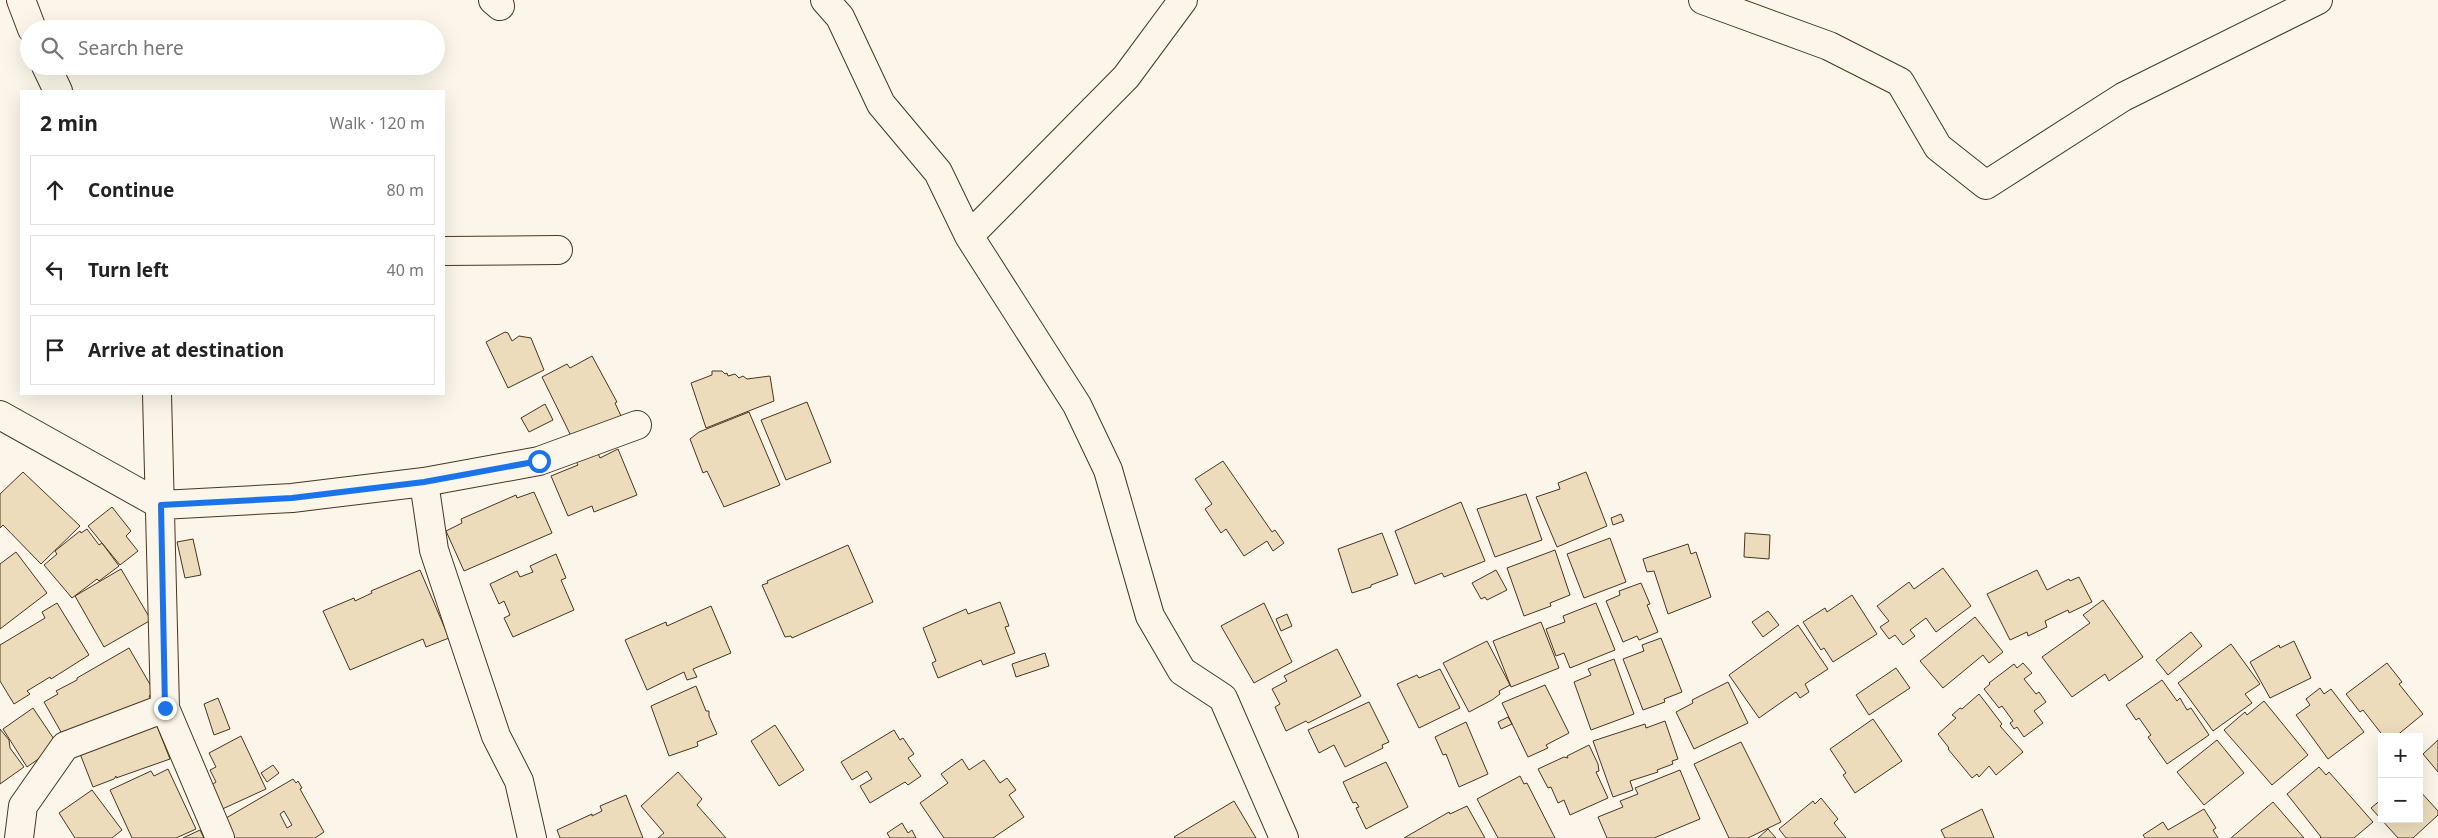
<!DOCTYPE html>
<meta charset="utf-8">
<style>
:root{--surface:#fff;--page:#f2f2f2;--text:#222;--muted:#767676;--line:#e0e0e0}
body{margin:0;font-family:"Noto Sans",sans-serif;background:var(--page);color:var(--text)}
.controls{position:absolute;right:15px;bottom:15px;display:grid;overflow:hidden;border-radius:0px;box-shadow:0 5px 20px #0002}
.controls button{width:45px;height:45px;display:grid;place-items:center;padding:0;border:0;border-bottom:1px solid var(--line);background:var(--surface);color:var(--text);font:25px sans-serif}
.stop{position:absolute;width:15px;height:15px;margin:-11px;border:4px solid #1a73e8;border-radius:50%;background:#fff}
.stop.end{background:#1a73e8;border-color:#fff;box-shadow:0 1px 5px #0008}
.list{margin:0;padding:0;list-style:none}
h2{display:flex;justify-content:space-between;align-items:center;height:65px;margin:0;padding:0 20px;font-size:21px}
h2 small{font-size:16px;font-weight:400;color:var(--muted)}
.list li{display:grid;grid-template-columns:32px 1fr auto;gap:15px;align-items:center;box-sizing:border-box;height:70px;margin:0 10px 10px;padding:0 10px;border:1px solid var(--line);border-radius:0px}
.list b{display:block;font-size:19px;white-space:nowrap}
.list em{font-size:16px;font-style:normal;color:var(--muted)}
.icon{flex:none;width:28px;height:28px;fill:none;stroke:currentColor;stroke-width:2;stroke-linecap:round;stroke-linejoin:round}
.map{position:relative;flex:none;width:2438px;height:838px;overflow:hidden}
.search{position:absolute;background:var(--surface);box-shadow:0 5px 20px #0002;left:20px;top:20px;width:425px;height:55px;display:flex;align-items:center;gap:12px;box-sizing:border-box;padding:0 18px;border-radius:28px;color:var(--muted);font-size:19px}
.panel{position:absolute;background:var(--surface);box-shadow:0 5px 20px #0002;left:20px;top:90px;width:425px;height:305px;border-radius:0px}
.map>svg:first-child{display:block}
.building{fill:#ecdcbc;stroke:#4a3520;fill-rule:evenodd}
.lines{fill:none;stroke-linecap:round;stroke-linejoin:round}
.minor-casing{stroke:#4a3520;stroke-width:30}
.minor{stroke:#fbf6e9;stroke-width:28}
.route{stroke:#1a73e8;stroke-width:6}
</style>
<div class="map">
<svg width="2438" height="838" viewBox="0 0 2438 838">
<rect width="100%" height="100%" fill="#fbf6e9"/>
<!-- building -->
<path class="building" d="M505,332L508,333L512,341L519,336L531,338L544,370L508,388L486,342Z
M592,356L617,402L615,403L621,416L574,442L542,377L567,364L570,368Z
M712,371H722L725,374L727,373L728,376L735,374L739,378L743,376L747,379L770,376L774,401L706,428L691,383L712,375Z
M807,402L831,462L786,480L761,420Z
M545,404L553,420L529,432L521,418Z
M749,412L780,485L724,507L707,471L703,473L690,439L699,432Z
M618,449L637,495L594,512L592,506L568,516L551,476L578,465L575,460L597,451L600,458Z
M1223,461L1272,532L1275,530L1284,543L1273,551L1267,541L1244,556L1226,529L1221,533L1205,509L1212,504L1195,479Z
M23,472L80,526L41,564L3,525L0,528V494Z
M1586,472L1607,526L1557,547L1536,497L1560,489L1558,483Z
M534,492L552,533L464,571L446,531L462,523L461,519L516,495L517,498Z
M1526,494L1542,540L1495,557L1477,509Z
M1461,502L1485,561L1444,577L1442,573L1415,584L1395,531Z
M112,507L131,531L126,536L138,551L120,565L88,526Z
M1621,514L1624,521L1613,525L1611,518Z
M87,529L99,545L102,543L119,566L99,581L97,579L72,598L44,565L57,554L55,551L80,531L81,533Z
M1382,533L1398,575L1371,585V587L1352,593L1338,549Z
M1745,533L1770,535L1769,559L1744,557Z
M1610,538L1626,582L1584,598L1567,554Z
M193,539L201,575L185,578L177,542Z
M1688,544L1691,554L1696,552L1711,597L1668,614L1654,571L1647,572L1643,559Z
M848,545L873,602L792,638L791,636L785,637L762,585L768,583L767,581Z
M1555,550L1570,595L1550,603L1551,606L1524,616L1507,568Z
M16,552L47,593L0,629V564Z
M556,554L566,578L561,580L574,610L513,637L504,618L510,615L504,601L499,604L490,584L517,571L520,577L533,572L530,566Z
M1943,568L1971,606L1936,632L1926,618L1910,630L1915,636L1903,645L1895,635L1889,639L1880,627L1889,621L1877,606L1909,582L1914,589Z
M121,569L151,620L104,647L75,596Z
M420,570L449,638L426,647L423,639L350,670L323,611L354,598L355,601L372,593L371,591Z
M1496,570L1507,590L1487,600L1485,597L1481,599L1472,583Z
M2037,570L2047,590L2069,579L2070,581L2079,577L2092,602L2069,613L2068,610L2045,621L2047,627L2028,636L2027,632L2010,640L1987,594Z
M1641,583L1650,604L1647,605L1658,632L1639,640L1637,636L1623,642L1606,601L1620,595L1619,591Z
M1852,595L1877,634L1833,662L1824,648L1821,650L1803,622L1825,608L1827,612Z
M2103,600L2143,657L2109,681L2105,674L2072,697L2042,657L2090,623L2083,615Z
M1000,602L1009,626L1005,627L1015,653L983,665L981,660L938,678L932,663L936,661L923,628L966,609L968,614Z
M57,603L89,655L51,679L50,677L27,691L30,694L14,704L0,681V645L45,618L42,612Z
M1264,603L1292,662L1254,683L1221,626Z
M1596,603L1615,650L1570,668L1564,653L1556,656L1546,629L1565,622L1563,616Z
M711,606L731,653L693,669L697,677L687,680L684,672L647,690L625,640L666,622L667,626Z
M1768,611L1779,625L1763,637L1752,622Z
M1287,614L1292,626L1281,631L1276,619Z
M1975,617L2003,652L1989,663L1983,655L1943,688L1920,661Z
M1541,622L1559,668L1511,687L1493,641Z
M1798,625L1828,669L1805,684L1809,692L1800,698L1796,692L1759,718L1729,675Z
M2191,632L2202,646L2168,675L2156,660Z
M1661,638L1682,692L1664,699L1665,702L1643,710L1623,659L1644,651L1642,645Z
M1487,641L1510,685L1499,691L1500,694L1492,700L1469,712L1443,663Z
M2294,641L2311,678L2270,698L2250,662L2279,645L2280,648Z
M2231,644L2260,684L2245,694L2252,703L2213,731L2178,683Z
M129,648L155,693L149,696L154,704L65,739L44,702L58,694L56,691L77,680V678Z
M1337,649L1361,696L1308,723L1306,721L1286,731L1275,707L1280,704L1272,689L1287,681L1284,676Z
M1045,653L1049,666L1016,677L1012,664Z
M1614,659L1634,714L1591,730L1574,682L1591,675L1588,669Z
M2023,663L2032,673L2024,679L2036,694L2039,692L2046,702L2034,711L2043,723L2024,737L2017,727L2014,729L2010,723L2013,721L2002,706L1999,708L1984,689L1990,684L1989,683L2014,664L2017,668Z
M2387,663L2402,682L2399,684L2423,714L2395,737H2384L2363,710L2360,712L2346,694Z
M1896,668L1910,688L1869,715L1856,695Z
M1440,669L1460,708L1419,728L1397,684L1417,675L1419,678Z
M2162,680L2177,701L2180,698L2187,710L2191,708L2209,735L2167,764L2148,737L2151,735L2139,718L2136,720L2126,705Z
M1728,682L1748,723L1694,749L1676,712L1693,703L1692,700Z
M1545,685L1569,733L1546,745L1548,748L1528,757L1502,703Z
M696,686L706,711H709V716L717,734L697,742L698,746L669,756L651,706Z
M2320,688L2324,694L2331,689L2364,732L2328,759L2296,715L2310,705L2306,699Z
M1979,694L2002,724L2000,726L2023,752L1996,775L1989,766L1979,777L1977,774L1972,778L1948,749L1949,748L1938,734L1956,718L1952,715L1960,708L1962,709Z
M218,698L230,729L214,735L204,704Z
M2264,701L2308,755L2272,785L2224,730L2245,712L2247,715Z
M1369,702L1389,742L1382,745L1383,748L1345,767L1334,745L1319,753L1308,730Z
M33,708L58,745L27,767L3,729Z
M153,716L170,759L116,778V776L114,779L93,787L77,746Z
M1508,717L1512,724L1501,729L1498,722Z
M1873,719L1902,761L1855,793L1843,775L1846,773L1830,749Z
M1665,721L1678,759L1672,761L1673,764L1657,770L1658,772L1630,781L1633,790L1613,797L1593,741L1645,724L1646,728Z
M1466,722L1488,774L1459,787L1446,754L1443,755L1435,737Z
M775,725L804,770L779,786L751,741Z
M0,729L9,740L10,748L24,767L0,784Z
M894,730L900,740L903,738L914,754L908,758L921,776L908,785L905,782L870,803L860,786L872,779L867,771L852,780L841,762Z
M241,736L266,789L218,811L207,788L216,782L210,770L216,767L209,753Z
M2217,740L2244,773L2204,805L2177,772Z
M2438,740V772L2423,754Z
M1741,742L1781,822L1748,838H1729L1694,764Z
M1589,745L1598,764L1599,771L1596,772L1608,798L1570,815L1564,800L1558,803L1551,787L1548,788L1538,769L1564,757L1568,758L1567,756Z
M962,759L969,770L984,760L1000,783L1007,778L1016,790L1009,795L1024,817L993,838H944L920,803L948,783L941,774Z
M1386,762L1408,807L1366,829L1356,808L1359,807L1356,802L1353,803L1343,782Z
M273,765L279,773L267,782L261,773Z
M2319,767L2326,775L2329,772L2373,822L2354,838H2320L2321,837L2287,794Z
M168,769L196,829L176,838H132L110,790L151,771L154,776Z
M1680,770L1700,819L1654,838H1607L1598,817L1623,807L1620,801L1638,794L1635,788Z
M678,772L702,799L697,805L726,838H658L664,833L641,806Z
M1520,776L1524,784L1527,783L1555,838H1498L1477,799Z
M293,779L296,783L298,781L302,788L300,789L324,832L315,838H230L221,821ZM284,811L292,825L287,828L280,814Z
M92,790L122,830L112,838H75L59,813Z
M2419,790L2438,811V815L2413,838H2398L2371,808L2382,799V819H2419Z
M626,795L643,838H560L557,830L592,814V816L602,811L600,806Z
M1821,798L1838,819L1834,823L1846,838H1786L1779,829L1813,801L1815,804Z
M1234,801L1256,838H1175L1174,837Z
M2273,802L2304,838H2231Z
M1467,806L1485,838H1404L1449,812L1450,814Z
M1982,809L1994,838H1945L1941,830Z
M2204,809L2216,828L2213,830L2218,838H2145L2143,835L2163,822L2168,830Z
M902,823L908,833L912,830L916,838H890L887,833Z
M1768,829L1776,838H1758Z
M200,830L204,838H183Z"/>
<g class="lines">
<defs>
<path id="minor" d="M21,0L32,29
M493,0L500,6
M825,0L840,17L881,104L938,172L969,236
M1183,0L1126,77L969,236L1077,405L1108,470L1150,616L1182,671L1223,698L1284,838
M1703,0L1829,46L1900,82L1938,147L1986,185L2123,97L2318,0
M46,66L58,91
M444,251L558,250
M157,394L165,708L220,838
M0,415L161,505L292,498L424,482L539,461L637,425
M424,482L434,550L496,736L519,781L532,838
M19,838L23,806L65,746L165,708"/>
</defs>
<!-- minor casing -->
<use href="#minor" class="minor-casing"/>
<!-- minor -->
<use href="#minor" class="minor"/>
</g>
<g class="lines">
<!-- route -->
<path class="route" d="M165,708L161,505L292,498L424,482L539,461"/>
</g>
</svg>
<div class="controls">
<button>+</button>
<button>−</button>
</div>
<div class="stop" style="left:539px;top:461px"></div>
<div class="stop end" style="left:165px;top:708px"></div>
<div class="search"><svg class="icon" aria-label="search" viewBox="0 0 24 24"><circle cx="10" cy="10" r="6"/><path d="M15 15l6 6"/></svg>Search here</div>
<section class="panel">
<h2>2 min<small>Walk · 120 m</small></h2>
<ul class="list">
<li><svg class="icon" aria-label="ahead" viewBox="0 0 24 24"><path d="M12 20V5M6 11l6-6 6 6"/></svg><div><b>Continue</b></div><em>80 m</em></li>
<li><svg class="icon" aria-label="left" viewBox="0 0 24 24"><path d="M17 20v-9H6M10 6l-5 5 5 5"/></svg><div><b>Turn left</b></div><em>40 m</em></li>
<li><svg class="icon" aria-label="arrive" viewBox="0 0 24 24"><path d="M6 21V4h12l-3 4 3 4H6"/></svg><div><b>Arrive at destination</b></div></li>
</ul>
</section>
</div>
